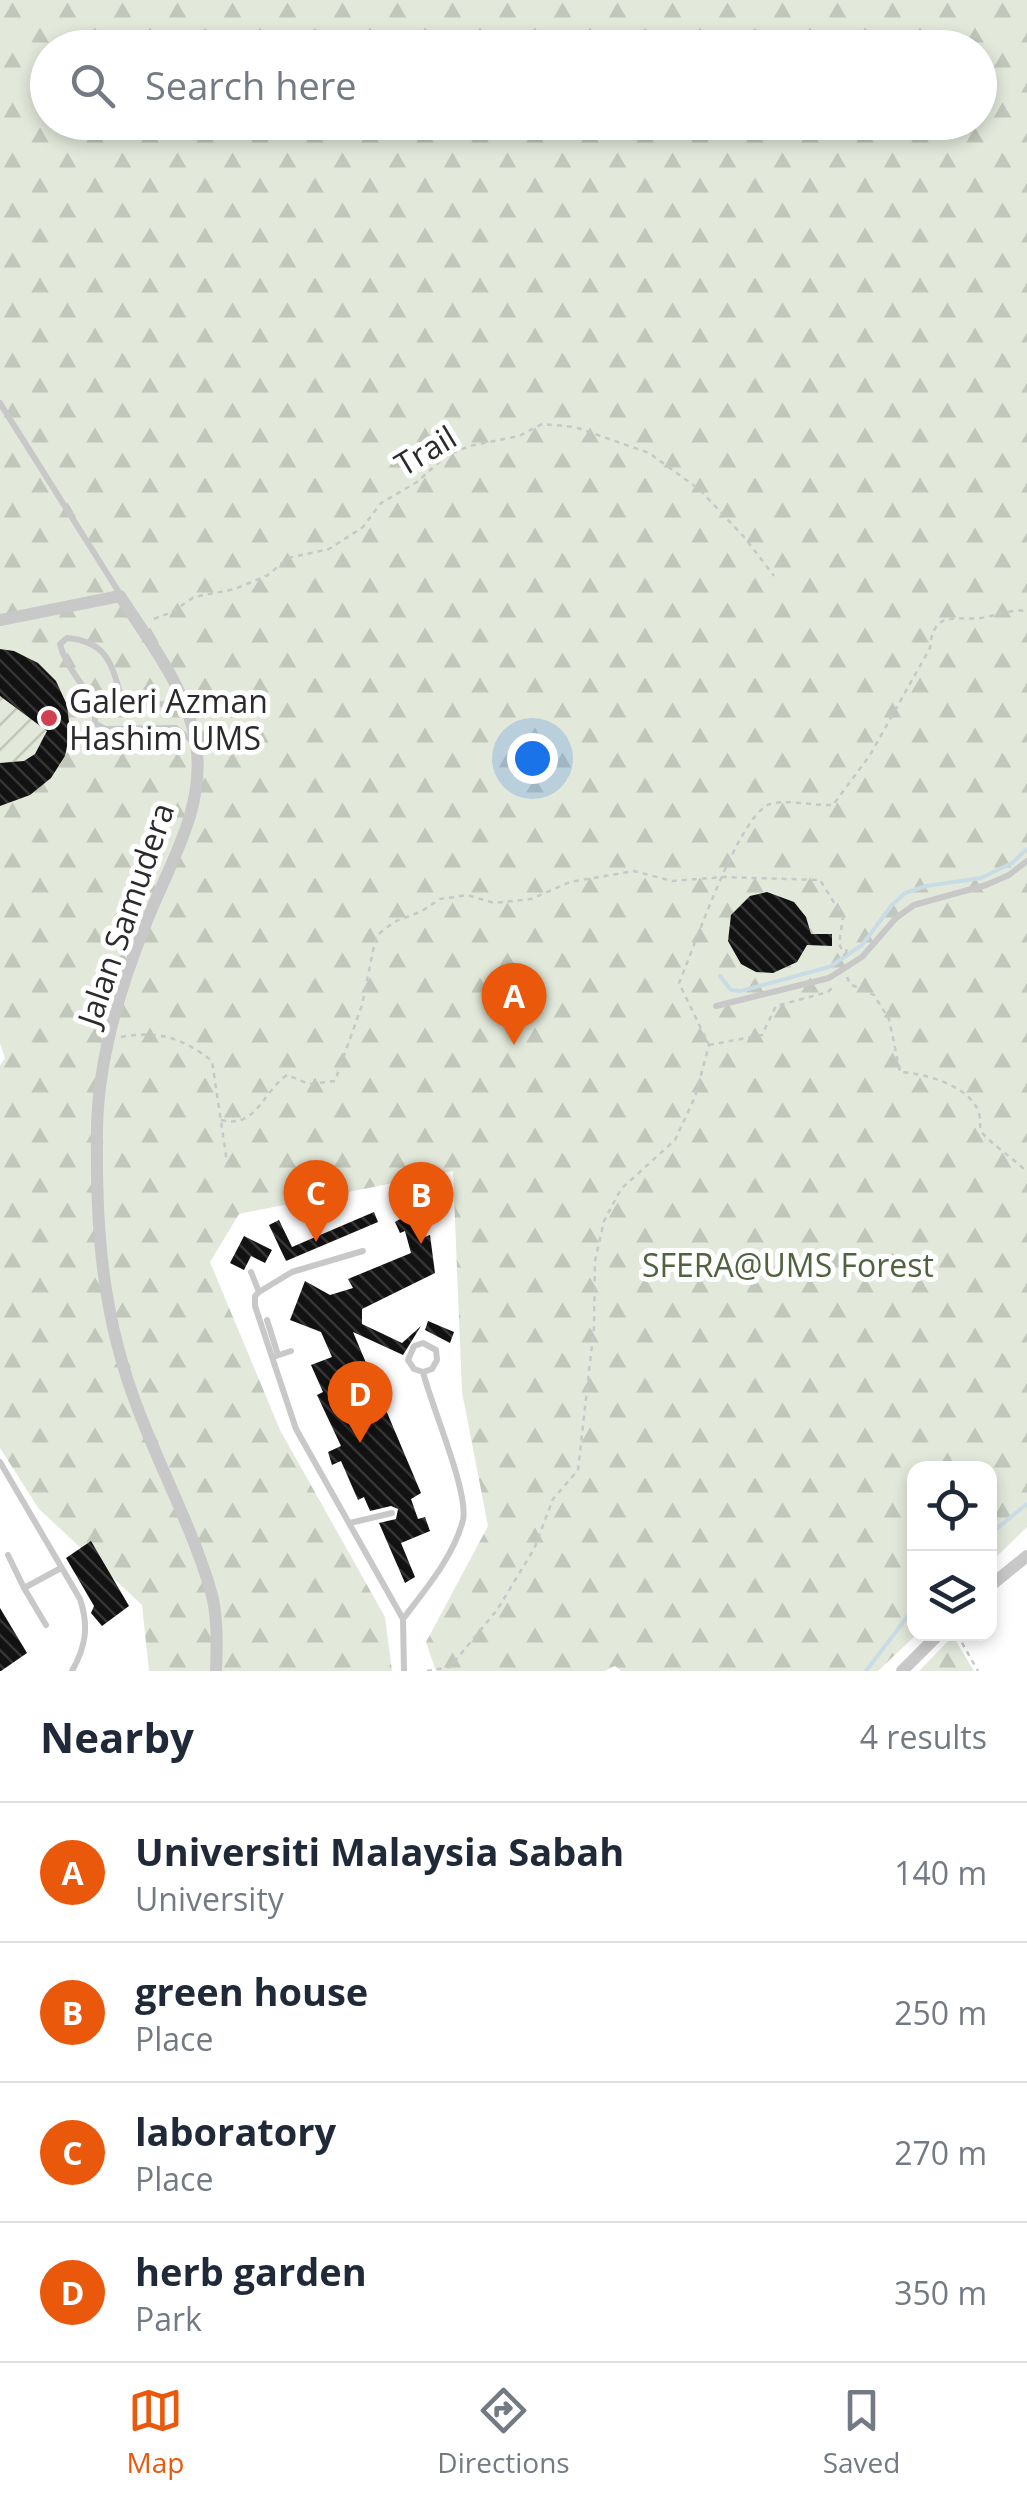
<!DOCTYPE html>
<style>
:root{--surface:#fff;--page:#f6f6f7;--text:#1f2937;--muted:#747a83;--line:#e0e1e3;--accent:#ea580c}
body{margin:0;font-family:"Open Sans",sans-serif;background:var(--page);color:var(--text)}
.controls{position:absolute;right:30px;bottom:30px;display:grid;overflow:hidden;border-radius:20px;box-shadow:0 5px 15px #0003}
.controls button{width:90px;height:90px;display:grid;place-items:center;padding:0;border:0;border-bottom:2px solid var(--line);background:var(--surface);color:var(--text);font:50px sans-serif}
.you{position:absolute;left:532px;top:758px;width:35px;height:35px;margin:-25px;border:8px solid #fff;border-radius:50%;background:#1a73e8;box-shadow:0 0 0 15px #1a73e833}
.badge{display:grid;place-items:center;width:65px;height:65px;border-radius:50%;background:var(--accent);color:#fff;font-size:32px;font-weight:700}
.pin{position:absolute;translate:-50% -82px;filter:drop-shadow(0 2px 5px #0008)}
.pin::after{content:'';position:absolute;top:52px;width:35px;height:30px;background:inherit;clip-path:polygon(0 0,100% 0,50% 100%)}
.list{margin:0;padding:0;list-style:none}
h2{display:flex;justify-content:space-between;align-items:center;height:130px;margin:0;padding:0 40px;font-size:42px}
h2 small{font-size:32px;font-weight:400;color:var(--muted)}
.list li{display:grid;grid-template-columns:65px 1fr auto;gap:30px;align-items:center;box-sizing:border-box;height:140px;padding:0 40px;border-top:2px solid var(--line)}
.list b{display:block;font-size:38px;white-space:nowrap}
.list p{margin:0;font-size:32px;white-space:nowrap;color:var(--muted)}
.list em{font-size:32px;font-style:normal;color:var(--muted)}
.icon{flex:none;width:55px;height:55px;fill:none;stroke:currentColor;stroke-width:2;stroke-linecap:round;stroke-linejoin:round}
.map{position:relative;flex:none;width:1027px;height:1671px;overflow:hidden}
.search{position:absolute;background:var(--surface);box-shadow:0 5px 15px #0003;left:30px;right:30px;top:30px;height:110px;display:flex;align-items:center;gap:25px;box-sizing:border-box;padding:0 35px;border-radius:55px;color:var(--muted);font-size:38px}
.sheet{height:690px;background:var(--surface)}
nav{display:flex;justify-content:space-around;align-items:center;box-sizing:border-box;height:140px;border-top:2px solid var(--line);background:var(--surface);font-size:28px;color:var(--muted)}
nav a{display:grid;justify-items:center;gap:5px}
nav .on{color:var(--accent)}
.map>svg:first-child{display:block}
.forest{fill:url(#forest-firs);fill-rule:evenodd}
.garden{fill:url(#garden-furrows)}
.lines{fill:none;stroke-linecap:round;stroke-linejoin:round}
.stream{stroke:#c8dce6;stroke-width:4}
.building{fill:url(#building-back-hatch)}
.path{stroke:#c8c8c8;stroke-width:2.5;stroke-dasharray:5 5;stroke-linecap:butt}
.service{stroke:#c8c8c8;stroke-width:6}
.minor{stroke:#c8c8c8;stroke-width:12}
.poi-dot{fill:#d13f50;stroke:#fff;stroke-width:4}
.labels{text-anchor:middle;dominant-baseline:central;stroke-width:10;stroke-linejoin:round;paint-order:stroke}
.street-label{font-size:32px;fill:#2b2b2b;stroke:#fff}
.poi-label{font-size:32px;fill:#2b2b2b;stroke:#fff;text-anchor:start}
.park-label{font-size:32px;fill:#50623e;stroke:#fff}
</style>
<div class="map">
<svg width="1027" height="1671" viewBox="0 0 1027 1671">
<defs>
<pattern id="forest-firs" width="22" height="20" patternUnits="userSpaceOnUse" patternTransform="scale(2.5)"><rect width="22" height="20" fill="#e2e8da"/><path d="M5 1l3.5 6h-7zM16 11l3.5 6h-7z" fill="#c2c7bb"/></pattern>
<pattern id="garden-furrows" width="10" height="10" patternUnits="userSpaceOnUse" patternTransform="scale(2.5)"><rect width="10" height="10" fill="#e2e8da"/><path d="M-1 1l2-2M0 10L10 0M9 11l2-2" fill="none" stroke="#c2c7bb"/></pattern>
<pattern id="building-back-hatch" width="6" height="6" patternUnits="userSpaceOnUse" patternTransform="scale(2.5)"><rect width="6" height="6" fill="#121212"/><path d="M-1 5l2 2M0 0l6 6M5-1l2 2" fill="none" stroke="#353535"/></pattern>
</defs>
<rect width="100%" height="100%" fill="#fff"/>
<!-- forest -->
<path class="forest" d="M0,0H1027V1527L990,1563V1468H914L917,1634L878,1671H621L615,1666L605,1671H436L426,1642L488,1526L462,1392L453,1171L239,1214L210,1262L280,1430L385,1617L392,1671H149L142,1605L39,1509L0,1448V1066L5,1058L0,1043ZM48,48H980V122H48Z
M953,1636L974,1671H919Z"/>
<!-- garden -->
<path class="garden" d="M0,690L46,730C37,756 26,761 0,763Z"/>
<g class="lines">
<!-- stream -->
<path class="stream" d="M831,966L862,945L892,905L905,893L926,886L981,878L1012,863L1027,849
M720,976L731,990L741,991L829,967
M990,1534L1027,1504
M866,1671L914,1608"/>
</g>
<!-- building -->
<path class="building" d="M0,649L14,651L38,663L56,681L67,705L70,731L65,756L51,778L30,795L0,806V763L24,761L35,754L47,731L0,696Z
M767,892L794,902L806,917L811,934H832V946L807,945L797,962L773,973L756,972L741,964L728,941L731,915L750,896Z
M421,1187L435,1190L434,1195L440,1200L436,1208L418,1207Z
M405,1208L419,1239L430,1235L435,1273L362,1309V1324L402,1343L421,1326L403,1355L353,1332L421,1493L411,1499L418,1519L425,1517L430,1531L401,1543L415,1577L405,1583L379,1523L396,1519L398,1509L391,1506L370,1511L364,1497L358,1500L341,1461L332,1465L328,1452L341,1446L317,1395L323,1392L311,1365L332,1357L321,1332L290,1320L305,1281L330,1295L353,1288L348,1279L411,1253L405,1231L400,1233L395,1222L402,1218L400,1210Z
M374,1212L378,1222L286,1261L269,1225L279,1220L292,1247Z
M244,1236L272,1250L265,1263L251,1256L244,1270L230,1263Z
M428,1321L454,1332L450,1343L425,1330Z
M91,1541L129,1606L102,1626L91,1613L94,1606L66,1558Z
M0,1608L27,1653L1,1671H0Z"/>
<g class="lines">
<!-- path -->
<path class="path" d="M154,619L172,612L194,597L235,589L268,575L288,558L329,549L363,527L381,503L417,482L447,455L470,446L519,436L542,424L575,427L649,453L699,489L745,538L774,576
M846,954L847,944
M847,977L850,984L874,995L889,1019L900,1072C924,1073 972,1086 979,1114C982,1123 977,1128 985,1136C997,1148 1014,1159 1027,1172
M121,1037C158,1030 183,1038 212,1061L228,1169
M709,1045L762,1035L776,1006L828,992L833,987
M221,1120C257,1129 262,1092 287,1075L309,1084L335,1081L362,1005L376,936L394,922L422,911L440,899L467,895L494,903L531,899L570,882L634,871L672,881L723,877L820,880L843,917L839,944L845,956
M957,1634L978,1671
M427,1671L450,1667L497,1610L534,1549L553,1499L578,1470L594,1327L595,1261L604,1221L621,1189L675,1140L695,1097L709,1045L679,983C694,948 739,814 770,804C785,799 815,806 833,805L870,755L930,648C933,606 960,623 986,617C1001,614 1012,609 1027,611"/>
<!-- service -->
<path class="service" d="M0,403L120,594
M183,703L104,707L95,713V723L105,729L176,728L191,740
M95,713C89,687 66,670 60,644L67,638C111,642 112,668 124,706
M716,1006L829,978L862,957L896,918L914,905L986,885L1009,875L1027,861
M363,1251L292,1272L259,1292L255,1296V1306L296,1429L403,1619L404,1671
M251,1272L259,1292
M267,1320L278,1355
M276,1356L291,1351
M0,1462L80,1599C89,1626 86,1646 72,1671
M350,1523L392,1513
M8,1555L24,1588
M403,1619C425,1590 454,1556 463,1520C469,1492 431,1405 423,1372L414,1369L408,1360L414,1346L423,1343L436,1350L437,1360L432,1369L423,1372
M46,1625L24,1588L61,1568"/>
<!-- minor -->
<path class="minor" d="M0,620L120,596C149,641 187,689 196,743C206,809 169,864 146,923C120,987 98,1059 97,1129C96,1202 99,1276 118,1347C139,1431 185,1506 210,1588C218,1613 217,1645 216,1671
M990,1586L1027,1556
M902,1671L939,1634"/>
</g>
<!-- markers -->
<circle class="poi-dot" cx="49" cy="718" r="10"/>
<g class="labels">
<!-- street labels -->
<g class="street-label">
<text transform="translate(425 450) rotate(-31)">Trail</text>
<text transform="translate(125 914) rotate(-71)">Jalan Samudera</text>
</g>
<!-- poi labels -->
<g class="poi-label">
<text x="69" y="700">Galeri Azman<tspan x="69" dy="37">Hashim UMS</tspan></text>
</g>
<!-- park labels -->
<g class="park-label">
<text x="788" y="1264">SFERA@UMS Forest</text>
</g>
</g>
</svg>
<div class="controls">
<button><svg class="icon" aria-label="locate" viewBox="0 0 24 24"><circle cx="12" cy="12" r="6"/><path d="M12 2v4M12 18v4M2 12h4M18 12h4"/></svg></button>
<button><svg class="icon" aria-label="layers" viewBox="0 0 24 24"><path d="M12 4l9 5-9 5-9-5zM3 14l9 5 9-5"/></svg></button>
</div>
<div class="you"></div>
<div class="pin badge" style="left:514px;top:1045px">A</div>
<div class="pin badge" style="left:421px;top:1244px">B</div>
<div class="pin badge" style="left:316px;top:1242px">C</div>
<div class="pin badge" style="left:360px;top:1443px">D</div>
<div class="search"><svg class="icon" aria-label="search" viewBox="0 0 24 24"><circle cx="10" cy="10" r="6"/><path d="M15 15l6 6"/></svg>Search here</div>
</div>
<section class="sheet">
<h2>Nearby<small>4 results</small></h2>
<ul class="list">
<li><span class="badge">A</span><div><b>Universiti Malaysia Sabah</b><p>University</p></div><em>140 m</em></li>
<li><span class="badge">B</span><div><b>green house</b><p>Place</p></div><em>250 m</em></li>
<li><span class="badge">C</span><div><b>laboratory</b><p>Place</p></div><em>270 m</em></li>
<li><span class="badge">D</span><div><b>herb garden</b><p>Park</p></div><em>350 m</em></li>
</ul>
</section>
<nav>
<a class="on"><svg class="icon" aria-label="map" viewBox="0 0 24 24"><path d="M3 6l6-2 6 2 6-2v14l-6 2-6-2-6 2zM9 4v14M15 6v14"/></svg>Map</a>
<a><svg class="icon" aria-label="directions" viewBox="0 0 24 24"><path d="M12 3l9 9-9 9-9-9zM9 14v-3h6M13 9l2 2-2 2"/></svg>Directions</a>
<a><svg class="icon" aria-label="saved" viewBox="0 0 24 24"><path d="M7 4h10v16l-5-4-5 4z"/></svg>Saved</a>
</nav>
